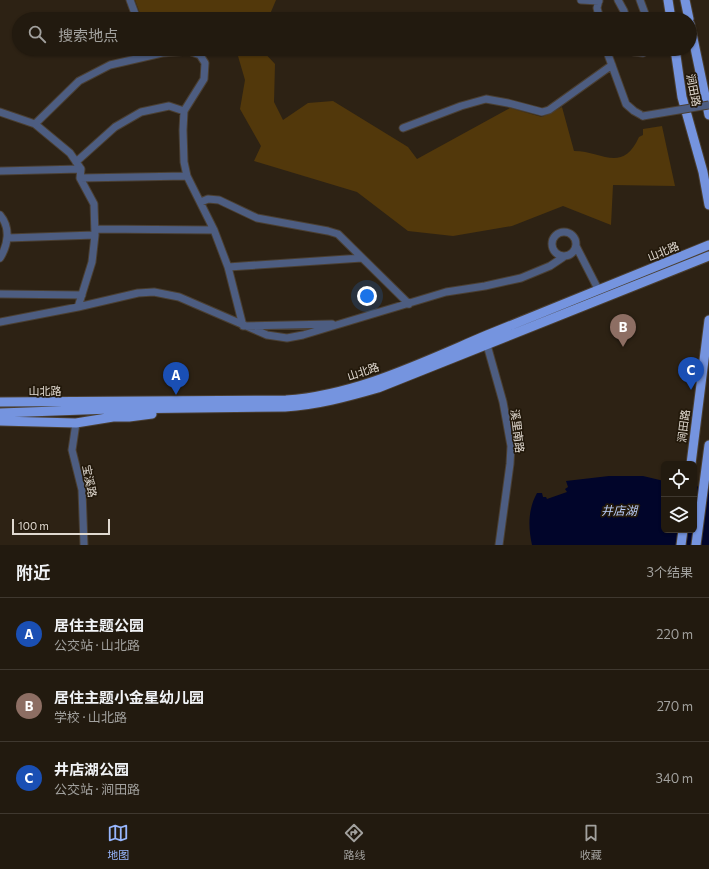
<!DOCTYPE html>
<html lang="zh">
<meta charset="utf-8">
<style>
:root{--surface:#221a0f;--page:#2a2318;--text:#f1f3f6;--muted:#a2a19e;--line:#3f382f;--accent:#97b6fd}
body{margin:0;font-family:Commissioner,"Noto Sans SC",sans-serif;background:var(--page);color:var(--text)}
.controls{position:absolute;right:12px;bottom:12px;display:grid;overflow:hidden;border-radius:6px;box-shadow:0 1px 3px #0004}
.controls button{width:36px;height:36px;display:grid;place-items:center;padding:0;border:0;border-bottom:1px solid var(--line);background:var(--surface);color:var(--text);font:20px sans-serif}
.scale{position:absolute;left:12px;bottom:10px;width:98px;box-sizing:border-box;padding-left:4px;border:2px solid #e0d9d0;border-top:0;font-size:11px;line-height:14px;white-space:nowrap;color:#e0d9d0;-webkit-text-stroke:3px #23190b;paint-order:stroke}
.you{position:absolute;left:367px;top:296px;width:14px;height:14px;margin:-10px;border:3px solid #fff;border-radius:50%;background:#1a73e8;box-shadow:0 0 0 6px #1a73e833}
.badge{display:grid;place-items:center;width:26px;height:26px;border-radius:50%;background:var(--accent);color:#fff;font-size:13px;font-weight:700}
.pin{position:absolute;translate:-50% -33px;filter:drop-shadow(0 1px 2px #0008)}
.pin::after{content:'';position:absolute;top:21px;width:14px;height:12px;background:inherit;clip-path:polygon(0 0,100% 0,50% 100%)}
.list{margin:0;padding:0;list-style:none}
h2{display:flex;justify-content:space-between;align-items:center;height:52px;margin:0;padding:0 16px;font-size:17px}
h2 small{font-size:13px;font-weight:400;color:var(--muted)}
.list li{display:grid;grid-template-columns:26px 1fr auto;gap:12px;align-items:center;box-sizing:border-box;height:72px;padding:0 16px;border-top:1px solid var(--line)}
.list b{display:block;font-size:15px;white-space:nowrap}
.list p{margin:0;font-size:13px;white-space:nowrap;color:var(--muted)}
.list em{font-size:13px;font-style:normal;color:var(--muted)}
.icon{flex:none;width:22px;height:22px;fill:none;stroke:currentColor;stroke-width:2;stroke-linecap:round;stroke-linejoin:round}
.map{position:relative;flex:none;width:709px;height:545px;overflow:hidden}
.search{position:absolute;background:var(--surface);box-shadow:0 1px 3px #0004;left:12px;right:12px;top:12px;height:44px;display:flex;align-items:center;gap:10px;box-sizing:border-box;padding:0 14px;border-radius:22px;color:var(--muted);font-size:15px}
.sheet{height:268px;background:var(--surface)}
nav{display:flex;justify-content:space-around;align-items:center;box-sizing:border-box;height:56px;border-top:1px solid var(--line);background:var(--surface);font-size:11px;color:var(--muted)}
nav a{display:grid;justify-items:center;gap:2px}
nav .on{color:var(--accent)}
.map>svg:first-child{display:block}
.green{fill:#52380b}
.water{fill:#01052a}
.lines{fill:none;stroke-linecap:round;stroke-linejoin:round}
.minor-casing{stroke:#4a3f32;stroke-width:9}
.major-casing{stroke:#4a3f32;stroke-width:11}
.minor{stroke:#4d5d81;stroke-width:7}
.major{stroke:#7594df;stroke-width:9}
.minor-bridge-casing{stroke:#4a3f32;stroke-width:9;stroke-linecap:butt}
.minor-bridge{stroke:#4d5d81;stroke-width:7}
.labels{text-anchor:middle;dominant-baseline:central;stroke-width:3.5;stroke-linejoin:round;paint-order:stroke}
.street-label{font-size:11px;fill:#e0d9d0;stroke:#23190b}
.water-label{font-size:12px;font-style:italic;fill:#b9ccf7;stroke:#23190b}
</style>
<div class="map">
<svg width="709" height="545" viewBox="0 0 709 545">
<rect width="100%" height="100%" fill="#2d2214"/>
<!-- green -->
<path class="green" d="M135,0H276L268,19H142Z
M228,49H261L275,64L274,102L283,120L308,103L333,101L408,147L417,159L510,108L542,117L562,107L574,151C602,151 622,174 639,137L643,135V129L662,126L675,186L613,185L611,225L563,206L512,226L453,236L408,231L357,192L254,161L261,146L240,109L245,80L238,56Z"/>
<!-- water -->
<path class="water" d="M609,476H643L664,481V530H694V486L709,488V545H532C528,527 528,509 537,493H542L543,497H546L547,499L567,492L565,489L568,487L566,481Z"/>
<g class="lines">
<defs>
<path id="minor" d="M130,0L137,19
M581,0L599,1
M599,0L597,8L600,19
M618,0L624,11L626,19
M640,0L647,19
M606,49L626,104L634,111L643,116
M633,49L634,52L643,53L649,49
M0,112L35,124L70,153L81,169L80,178L94,204L95,235L92,262L78,307
M35,124L79,81L110,65L162,53L189,51L200,55L205,63L204,79L184,111L183,130L184,162L187,176L214,230L228,267L243,326L332,324
M403,128L461,106L486,99L508,103L542,112L549,110L612,65
M76,162L115,127L141,112L169,106L184,111
M0,171L81,169
M80,178L187,176
M201,202L208,199L219,200L257,218L328,231L338,234L409,304
M0,215C11,228 8,245 0,258
M95,229L214,230
M552 244a12 12 0 1 1 24 0a12 12 0 1 1-24 0Z
M7,238L95,235
M576,246L598,289
M228,267L362,258
M0,294L82,295
M0,322L78,307L138,293L154,292L179,297L267,335L287,338L303,335L446,292L485,286L521,278L550,266L565,256
M487,345L503,402L511,446L510,464L499,545
M76,423L72,450L82,490L84,545"/>
<path id="major" d="M668,0L671,19
M685,0L689,19
M690,24L709,115
M675,49L682,97L703,172L709,205
M0,402L286,400C357,395 423,362 487,335C561,305 635,275 709,245
M0,413L111,409L285,407C317,405 347,397 378,388L709,256
M0,421L76,423L113,417H129L152,414
M691,464L709,320
M681,545L683,530
M696,545L709,445"/>
</defs>
<!-- minor casing -->
<use href="#minor" class="minor-casing"/>
<!-- major casing -->
<use href="#major" class="major-casing"/>
<!-- minor -->
<use href="#minor" class="minor"/>
<!-- major -->
<use href="#major" class="major"/>
<defs>
<path id="minor-bridge" d="M643,116L709,105"/>
</defs>
<!-- minor-bridge casing -->
<use href="#minor-bridge" class="minor-bridge-casing"/>
<!-- minor-bridge -->
<use href="#minor-bridge" class="minor-bridge"/>
</g>
<g class="labels">
<!-- street labels -->
<g class="street-label">
<text transform="translate(694 90) rotate(79)">涧田路</text>
<text transform="translate(663 251) rotate(-22)">山北路</text>
<text transform="translate(363 371) rotate(-18)">山北路</text>
<text x="45" y="390">山北路</text>
<text transform="translate(683 426) rotate(-83)">涧田路</text>
<text transform="translate(518 431) rotate(83)">溪里南路</text>
<text transform="translate(90 481) rotate(79)">宝溪路</text>
</g>
<!-- water labels -->
<g class="water-label">
<text x="619" y="510">井店湖</text>
</g>
</g>
</svg>
<div class="controls">
<button><svg class="icon" aria-label="locate" viewBox="0 0 24 24"><circle cx="12" cy="12" r="6"/><path d="M12 2v4M12 18v4M2 12h4M18 12h4"/></svg></button>
<button><svg class="icon" aria-label="layers" viewBox="0 0 24 24"><path d="M12 4l9 5-9 5-9-5zM3 14l9 5 9-5"/></svg></button>
</div>
<div class="scale">100 m</div>
<div class="you"></div>
<div class="pin badge" style="left:176px;top:395px;background:#1a4fb4">A</div>
<div class="pin badge" style="left:623px;top:347px;background:#8d6e63">B</div>
<div class="pin badge" style="left:691px;top:390px;background:#1a4fb4">C</div>
<div class="search"><svg class="icon" aria-label="search" viewBox="0 0 24 24"><circle cx="10" cy="10" r="6"/><path d="M15 15l6 6"/></svg>搜索地点</div>
</div>
<section class="sheet">
<h2>附近<small>3个结果</small></h2>
<ul class="list">
<li><span class="badge" style="background:#1a4fb4">A</span><div><b>居住主题公园</b><p>公交站 · 山北路</p></div><em>220 m</em></li>
<li><span class="badge" style="background:#8d6e63">B</span><div><b>居住主题小金星幼儿园</b><p>学校 · 山北路</p></div><em>270 m</em></li>
<li><span class="badge" style="background:#1a4fb4">C</span><div><b>井店湖公园</b><p>公交站 · 涧田路</p></div><em>340 m</em></li>
</ul>
</section>
<nav>
<a class="on"><svg class="icon" aria-label="map" viewBox="0 0 24 24"><path d="M3 6l6-2 6 2 6-2v14l-6 2-6-2-6 2zM9 4v14M15 6v14"/></svg>地图</a>
<a><svg class="icon" aria-label="directions" viewBox="0 0 24 24"><path d="M12 3l9 9-9 9-9-9zM9 14v-3h6M13 9l2 2-2 2"/></svg>路线</a>
<a><svg class="icon" aria-label="saved" viewBox="0 0 24 24"><path d="M7 4h10v16l-5-4-5 4z"/></svg>收藏</a>
</nav>
